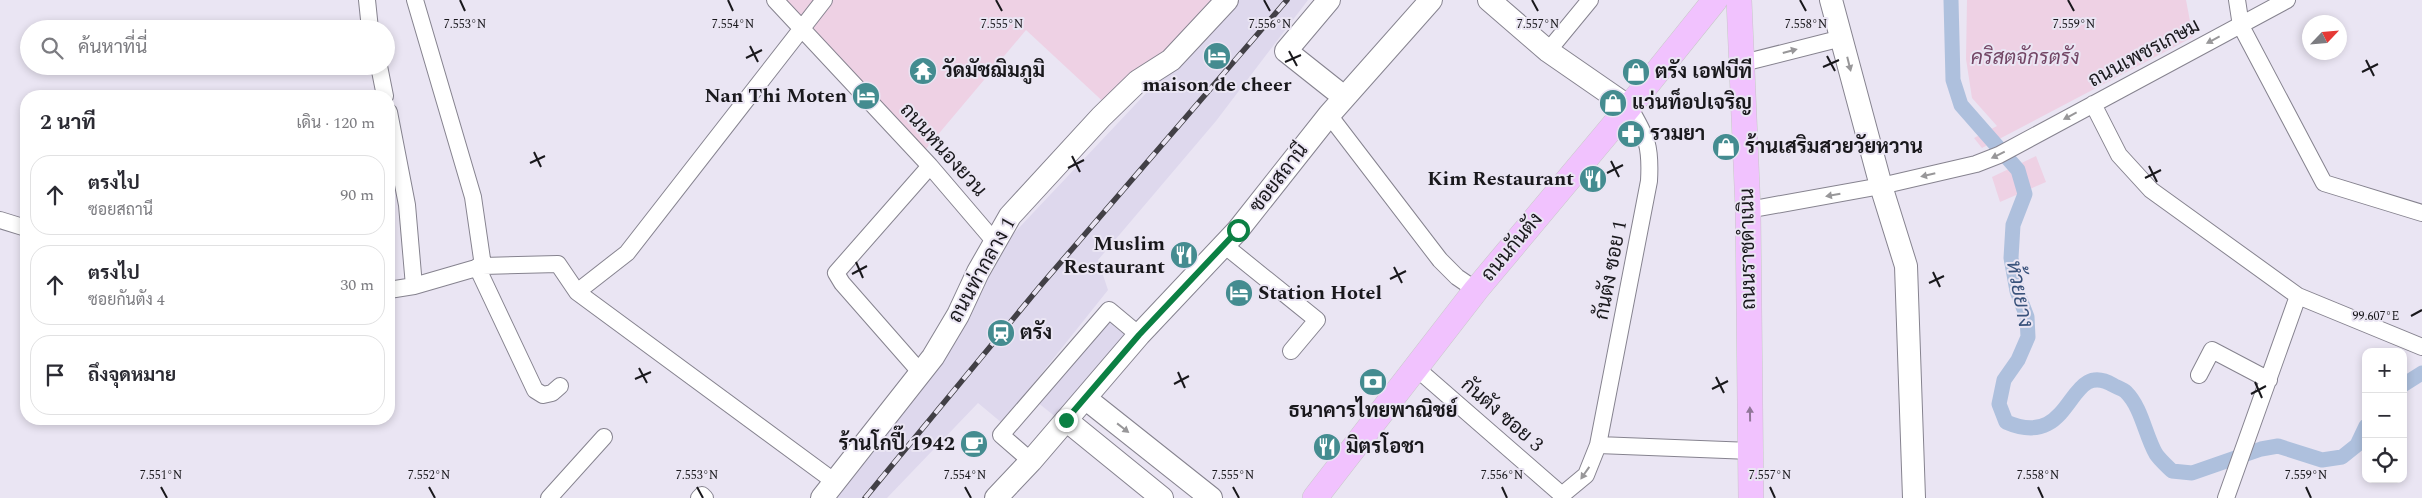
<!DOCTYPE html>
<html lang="th">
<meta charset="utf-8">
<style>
:root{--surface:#fff;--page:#f7f7f7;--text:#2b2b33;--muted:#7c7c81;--line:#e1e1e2}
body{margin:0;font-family:Spectral,Sarabun,serif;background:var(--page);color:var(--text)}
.controls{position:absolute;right:15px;bottom:15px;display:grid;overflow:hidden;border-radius:10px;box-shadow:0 2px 8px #0003}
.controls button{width:45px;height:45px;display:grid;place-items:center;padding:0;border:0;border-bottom:1px solid var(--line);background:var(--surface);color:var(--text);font:25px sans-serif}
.compass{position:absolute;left:2302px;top:15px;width:45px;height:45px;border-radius:50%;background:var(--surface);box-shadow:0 2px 8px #0003;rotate:64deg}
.stop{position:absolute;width:15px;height:15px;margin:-11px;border:4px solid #0b8043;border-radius:50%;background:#fff}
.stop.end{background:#0b8043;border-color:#fff;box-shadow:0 1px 5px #0008}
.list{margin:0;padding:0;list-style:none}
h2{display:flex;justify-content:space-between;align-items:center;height:65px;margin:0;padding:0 20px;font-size:21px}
h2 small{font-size:16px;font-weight:400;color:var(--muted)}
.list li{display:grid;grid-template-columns:32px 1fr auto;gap:15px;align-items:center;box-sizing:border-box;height:80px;margin:0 10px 10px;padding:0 10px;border:1px solid var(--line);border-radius:20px}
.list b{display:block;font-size:19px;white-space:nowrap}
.list p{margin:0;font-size:16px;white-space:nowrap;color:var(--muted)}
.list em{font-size:16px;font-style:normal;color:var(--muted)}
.icon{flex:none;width:28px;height:28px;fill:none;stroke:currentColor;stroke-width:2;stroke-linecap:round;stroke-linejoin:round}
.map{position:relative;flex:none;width:2422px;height:498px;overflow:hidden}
.search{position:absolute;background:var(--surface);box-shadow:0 2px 8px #0003;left:20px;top:20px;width:375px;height:55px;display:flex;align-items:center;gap:12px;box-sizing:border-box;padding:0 18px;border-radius:28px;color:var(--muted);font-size:19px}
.panel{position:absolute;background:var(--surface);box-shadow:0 2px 8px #0003;left:20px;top:90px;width:375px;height:335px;border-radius:20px}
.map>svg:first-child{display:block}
.built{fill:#ded8ed}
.green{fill:#eed1e4}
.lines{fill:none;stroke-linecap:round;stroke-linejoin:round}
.canal{stroke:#aec0dd;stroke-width:15}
.street-casing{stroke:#86838f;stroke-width:18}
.secondary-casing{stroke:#86838f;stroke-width:24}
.primary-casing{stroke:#c8c8c9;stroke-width:26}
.street{stroke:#fff;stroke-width:16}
.secondary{stroke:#fff;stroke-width:22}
.primary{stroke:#f1c2fe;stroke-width:25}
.rail-casing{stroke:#424046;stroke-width:5.5}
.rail{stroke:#eae5f3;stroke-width:4;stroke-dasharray:11;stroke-linecap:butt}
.oneway{fill:#989799}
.oneway2{fill:#907698}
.route{stroke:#0b8043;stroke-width:6}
.ticks{fill:none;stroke:#19181c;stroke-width:2}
.labels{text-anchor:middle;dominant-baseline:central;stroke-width:4;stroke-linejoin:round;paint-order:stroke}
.street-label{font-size:20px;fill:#19181c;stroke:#eae5f3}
.park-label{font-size:20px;font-style:italic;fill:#734665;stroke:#eae5f3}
.poi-label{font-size:20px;font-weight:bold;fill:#19181c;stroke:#eae5f3;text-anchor:start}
.water-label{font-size:21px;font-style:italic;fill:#39527b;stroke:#eae5f3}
.ticks-label{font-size:12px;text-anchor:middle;fill:#19181c;stroke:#eae5f3;stroke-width:4;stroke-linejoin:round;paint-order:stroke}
</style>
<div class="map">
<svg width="2422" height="498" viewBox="0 0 2422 498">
<rect width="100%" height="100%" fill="#eae5f3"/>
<!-- built -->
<path class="built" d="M1234,0H1308L1216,121L1098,260L1108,290L1002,423L978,403L887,498H832L1001,247Z
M1112,320L1129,335L1057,418L1037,402Z"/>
<!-- green -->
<path class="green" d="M775,0H1227L1110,108L1026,30L920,156Z
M1967,0H2186L2193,37L1982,148L1974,138L1997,126L1972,98L1966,59Z
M2036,156L2046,182L2000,202L1992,177Z"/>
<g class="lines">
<!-- canal -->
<path class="canal" d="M1951,0L1953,80L1961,105L2018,170L2025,194L2013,225L2011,258L2017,291L2027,317L2028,337L2018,360L2004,380L1999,404L2006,422C2075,452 2066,357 2113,385C2116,387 2123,389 2126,392C2142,408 2145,435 2156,454C2160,460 2167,466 2172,471L2192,473L2261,449L2278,446L2322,460L2342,457L2357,445L2366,426
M2403,385L2422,373"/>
<defs>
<path id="street" d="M367,0L370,29
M415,0L473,197L483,266
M775,0L930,166L995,242
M2237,0L2241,26L2324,183L2422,213
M1548,51L1590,0
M1743,63L1842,38
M379,66L385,96
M2093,104L2119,155L2151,190L2298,296L2422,347
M389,112L407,205L414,286
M1329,115L1440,260L1457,277L1476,290
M1748,210L1881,186L1976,164L1999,155L2287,0
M0,220L26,228
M1224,245L1317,320L1291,351
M477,267L535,390L543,395L552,393L560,386
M389,290L414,286L483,266L558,264L577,292L835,482
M577,292L627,253L824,0
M1415,367L1562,495
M921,373L842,283L836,273L930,166
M2199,375L2212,350L2269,380
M1598,445L1751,451
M1031,461L1001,435L1109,310L1139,335
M549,498L604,437
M699,498L702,495L705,498
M1561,498L1562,495L1586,475L1598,445L1649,181C1651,146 1647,137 1629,107
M2226,498L2298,296"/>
<path id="secondary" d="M1329,0L1286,51L1344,97
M1489,0L1548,51L1629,107
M1831,0L1881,186L1906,266L1914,498
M1085,398L1211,498
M1066,420L1162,498
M822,498L933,357L958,315L978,272L1010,216L1101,117L1138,81L1171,60L1227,0
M996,498L1031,461L1139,335L1238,230L1329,115L1431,0"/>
<path id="primary" d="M1739,0L1748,210L1751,498
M1315,498L1476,290L1629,107L1715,0"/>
</defs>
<!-- street casing -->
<use href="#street" class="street-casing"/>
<!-- secondary casing -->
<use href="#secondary" class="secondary-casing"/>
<!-- primary casing -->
<use href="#primary" class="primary-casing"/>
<!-- street -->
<use href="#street" class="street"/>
<!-- secondary -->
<use href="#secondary" class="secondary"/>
<!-- primary -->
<use href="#primary" class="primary"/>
<defs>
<path id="rail" d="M865,498L1042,284L1287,0"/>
</defs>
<!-- rail casing -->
<use href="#rail" class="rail-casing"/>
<!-- rail -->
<use href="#rail" class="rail"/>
</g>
<!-- one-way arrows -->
<defs><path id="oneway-solid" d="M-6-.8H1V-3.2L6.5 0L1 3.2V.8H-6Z" transform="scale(1.25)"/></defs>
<g class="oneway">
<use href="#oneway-solid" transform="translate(2213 40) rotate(152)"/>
<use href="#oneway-solid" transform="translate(1790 51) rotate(-15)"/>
<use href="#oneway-solid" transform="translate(1849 64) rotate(76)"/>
<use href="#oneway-solid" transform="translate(2070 116) rotate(152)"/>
<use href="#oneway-solid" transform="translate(1998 155) rotate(154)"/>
<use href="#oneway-solid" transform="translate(1928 175) rotate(167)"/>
<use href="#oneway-solid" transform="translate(1833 195) rotate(170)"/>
<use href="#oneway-solid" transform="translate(1123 428) rotate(38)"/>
<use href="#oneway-solid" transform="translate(1585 473) rotate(125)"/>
</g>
<use class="oneway2" href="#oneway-solid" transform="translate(1750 414) rotate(-91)"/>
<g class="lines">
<!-- route -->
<path class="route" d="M1066,420L1139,335L1238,230"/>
</g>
<!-- ticks -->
<path class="ticks" d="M460,0L465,11M728,0L733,11M996,0L1002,11M1264,0L1270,11M1532,0L1538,11M1800,0L1806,11M2068,0L2074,11M750,46L758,62M1289,51L1297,66M1827,56L1835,71M746,58L762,50M2366,60L2374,76M1285,62L1301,55M1823,67L1839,60M2362,72L2378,64M534,152L541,167M1072,156L1080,172M1611,161L1619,177M530,163L545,156M2149,166L2157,182M1068,168L1084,160M1607,173L1623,165M2145,178L2161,170M856,262L863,278M1394,267L1402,283M1933,272L1940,287M852,274L867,266M1390,279L1406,271M1929,283L1944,276M2411,316L2422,310M639,368L647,383M1178,372L1185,388M1716,377L1724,393M635,379L651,372M2255,382L2262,398M1174,384L1189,376M1712,389L1728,381M2251,394L2266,386M161,487L167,498M429,487L435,498M697,487L703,498M965,487L971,498M1233,487L1239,498M1502,487L1507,498M1770,487L1775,498M2038,487L2043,498M2306,487L2311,498"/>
<!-- icons -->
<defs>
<symbol id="hotel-disc" viewBox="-11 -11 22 22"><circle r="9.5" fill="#448c90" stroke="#eae5f3"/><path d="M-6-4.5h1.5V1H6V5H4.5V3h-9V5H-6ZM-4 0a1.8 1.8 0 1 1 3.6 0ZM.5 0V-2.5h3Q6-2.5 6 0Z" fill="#fff"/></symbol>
<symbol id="temple-disc" viewBox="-11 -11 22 22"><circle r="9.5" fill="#448c90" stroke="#eae5f3"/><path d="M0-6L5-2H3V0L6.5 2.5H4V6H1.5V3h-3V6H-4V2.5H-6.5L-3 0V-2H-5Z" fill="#fff"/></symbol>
<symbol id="shop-disc" viewBox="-11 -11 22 22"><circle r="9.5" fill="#448c90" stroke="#eae5f3"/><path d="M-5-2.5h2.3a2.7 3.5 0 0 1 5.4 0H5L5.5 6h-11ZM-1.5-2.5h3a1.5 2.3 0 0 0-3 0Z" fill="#fff"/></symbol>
<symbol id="pharmacy-disc" viewBox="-11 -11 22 22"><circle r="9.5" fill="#448c90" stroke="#eae5f3"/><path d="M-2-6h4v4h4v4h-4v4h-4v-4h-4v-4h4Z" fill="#fff"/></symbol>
<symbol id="restaurant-disc" viewBox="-11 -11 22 22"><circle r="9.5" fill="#448c90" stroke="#eae5f3"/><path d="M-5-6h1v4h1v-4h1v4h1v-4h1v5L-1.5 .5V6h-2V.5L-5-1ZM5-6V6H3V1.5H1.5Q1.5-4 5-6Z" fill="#fff"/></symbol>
<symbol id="station-disc" viewBox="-11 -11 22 22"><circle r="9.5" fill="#448c90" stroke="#eae5f3"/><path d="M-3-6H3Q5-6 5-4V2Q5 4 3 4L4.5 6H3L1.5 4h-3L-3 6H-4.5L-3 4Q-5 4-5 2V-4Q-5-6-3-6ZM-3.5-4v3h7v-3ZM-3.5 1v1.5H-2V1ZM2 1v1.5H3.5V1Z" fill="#fff"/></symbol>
<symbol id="bank-disc" viewBox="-11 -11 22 22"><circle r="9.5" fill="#448c90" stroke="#eae5f3"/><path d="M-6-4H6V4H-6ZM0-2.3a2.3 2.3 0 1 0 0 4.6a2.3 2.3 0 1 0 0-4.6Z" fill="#fff"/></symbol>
<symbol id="cafe-disc" viewBox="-11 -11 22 22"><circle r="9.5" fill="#448c90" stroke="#eae5f3"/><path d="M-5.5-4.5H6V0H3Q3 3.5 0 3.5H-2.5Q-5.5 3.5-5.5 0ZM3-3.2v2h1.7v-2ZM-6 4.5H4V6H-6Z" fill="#fff"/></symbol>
</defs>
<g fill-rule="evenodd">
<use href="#hotel-disc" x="1201" y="40" width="32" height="32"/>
<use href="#temple-disc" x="907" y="55" width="32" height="32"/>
<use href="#shop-disc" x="1620" y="56" width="32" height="32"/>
<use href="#hotel-disc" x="850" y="80" width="32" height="32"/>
<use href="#shop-disc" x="1597" y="87" width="32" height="32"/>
<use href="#pharmacy-disc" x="1615" y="118" width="32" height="32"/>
<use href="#shop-disc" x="1710" y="131" width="32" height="32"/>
<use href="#restaurant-disc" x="1577" y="163" width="32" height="32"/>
<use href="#restaurant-disc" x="1168" y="239" width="32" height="32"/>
<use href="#hotel-disc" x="1223" y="277" width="32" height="32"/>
<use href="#station-disc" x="985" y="317" width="32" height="32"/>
<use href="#bank-disc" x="1357" y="366" width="32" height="32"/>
<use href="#cafe-disc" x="958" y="428" width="32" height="32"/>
<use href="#restaurant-disc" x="1311" y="431" width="32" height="32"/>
</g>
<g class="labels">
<!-- street labels -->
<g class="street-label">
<text transform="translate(2144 53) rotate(-28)">ถนนเพชรเกษม</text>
<text transform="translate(943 150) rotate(48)">ถนนหนองยวน</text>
<text transform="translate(1279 178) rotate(-52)">ซอยสถานี</text>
<text transform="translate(1512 247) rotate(-50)">ถนนกันตัง</text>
<text transform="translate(1748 249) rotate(-91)">ถนนราชดำเนิน</text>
<text transform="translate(982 270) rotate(-61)">ถนนท่ากลาง 1</text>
<text transform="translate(1611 270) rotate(-79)">กันตัง ซอย 1</text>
<text transform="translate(1502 415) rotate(41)">กันตัง ซอย 3</text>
</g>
<!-- park labels -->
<g class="park-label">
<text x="2025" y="58">คริสตจักรตรัง</text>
</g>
<!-- poi labels -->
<g class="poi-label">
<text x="942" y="71">วัดมัชฌิมภูมิ</text>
<text x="1655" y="72">ตรัง เอฟบีที</text>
<text x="1217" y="85" text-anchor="middle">maison de cheer</text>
<text x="847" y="96" text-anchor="end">Nan Thi Moten</text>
<text x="1632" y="103">แว่นท็อปเจริญ</text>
<text x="1650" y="134">รวมยา</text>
<text x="1745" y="147">ร้านเสริมสวยวัยหวาน</text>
<text x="1574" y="179" text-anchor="end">Kim Restaurant</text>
<text x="1165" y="244" text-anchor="end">Muslim<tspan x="1165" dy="23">Restaurant</tspan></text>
<text x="1258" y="293">Station Hotel</text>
<text x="1020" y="333">ตรัง</text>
<text x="1373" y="411" text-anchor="middle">ธนาคารไทยพาณิชย์</text>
<text x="955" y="444" text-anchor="end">ร้านโกปี๊ 1942</text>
<text x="1346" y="447">มิตรโอชา</text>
</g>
<!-- water labels -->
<g class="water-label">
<text transform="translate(2019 294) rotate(79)">ห้วยยาง</text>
</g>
</g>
<g class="ticks-label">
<text x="733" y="28">7.554°N</text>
<text x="1270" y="28">7.556°N</text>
<text x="465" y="28">7.553°N</text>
<text x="1002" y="28">7.555°N</text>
<text x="1538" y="28">7.557°N</text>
<text x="1806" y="28">7.558°N</text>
<text x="2074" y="28">7.559°N</text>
<text x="2376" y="320">99.607°E</text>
<text x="161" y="479">7.551°N</text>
<text x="429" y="479">7.552°N</text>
<text x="697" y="479">7.553°N</text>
<text x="965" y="479">7.554°N</text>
<text x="1233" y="479">7.555°N</text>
<text x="1502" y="479">7.556°N</text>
<text x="1770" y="479">7.557°N</text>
<text x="2038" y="479">7.558°N</text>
<text x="2306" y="479">7.559°N</text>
</g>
</svg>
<div class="controls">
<button>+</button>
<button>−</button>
<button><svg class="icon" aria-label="locate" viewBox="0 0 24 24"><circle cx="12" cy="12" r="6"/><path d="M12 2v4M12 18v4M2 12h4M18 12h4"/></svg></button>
</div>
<svg class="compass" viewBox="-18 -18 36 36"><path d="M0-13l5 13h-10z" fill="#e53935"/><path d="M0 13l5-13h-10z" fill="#7c7c81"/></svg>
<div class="stop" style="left:1238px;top:230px"></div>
<div class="stop end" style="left:1066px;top:420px"></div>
<div class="search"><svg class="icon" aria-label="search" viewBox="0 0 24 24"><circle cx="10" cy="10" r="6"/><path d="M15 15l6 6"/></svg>ค้นหาที่นี่</div>
<section class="panel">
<h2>2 นาที<small>เดิน · 120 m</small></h2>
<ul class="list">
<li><svg class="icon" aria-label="ahead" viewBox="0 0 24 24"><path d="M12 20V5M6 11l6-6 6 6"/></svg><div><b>ตรงไป</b><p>ซอยสถานี</p></div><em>90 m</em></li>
<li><svg class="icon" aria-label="ahead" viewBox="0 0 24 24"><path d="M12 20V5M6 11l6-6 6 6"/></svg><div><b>ตรงไป</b><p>ซอยกันตัง 4</p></div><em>30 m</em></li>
<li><svg class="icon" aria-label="arrive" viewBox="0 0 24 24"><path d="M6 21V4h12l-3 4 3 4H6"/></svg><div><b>ถึงจุดหมาย</b></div></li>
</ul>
</section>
</div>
